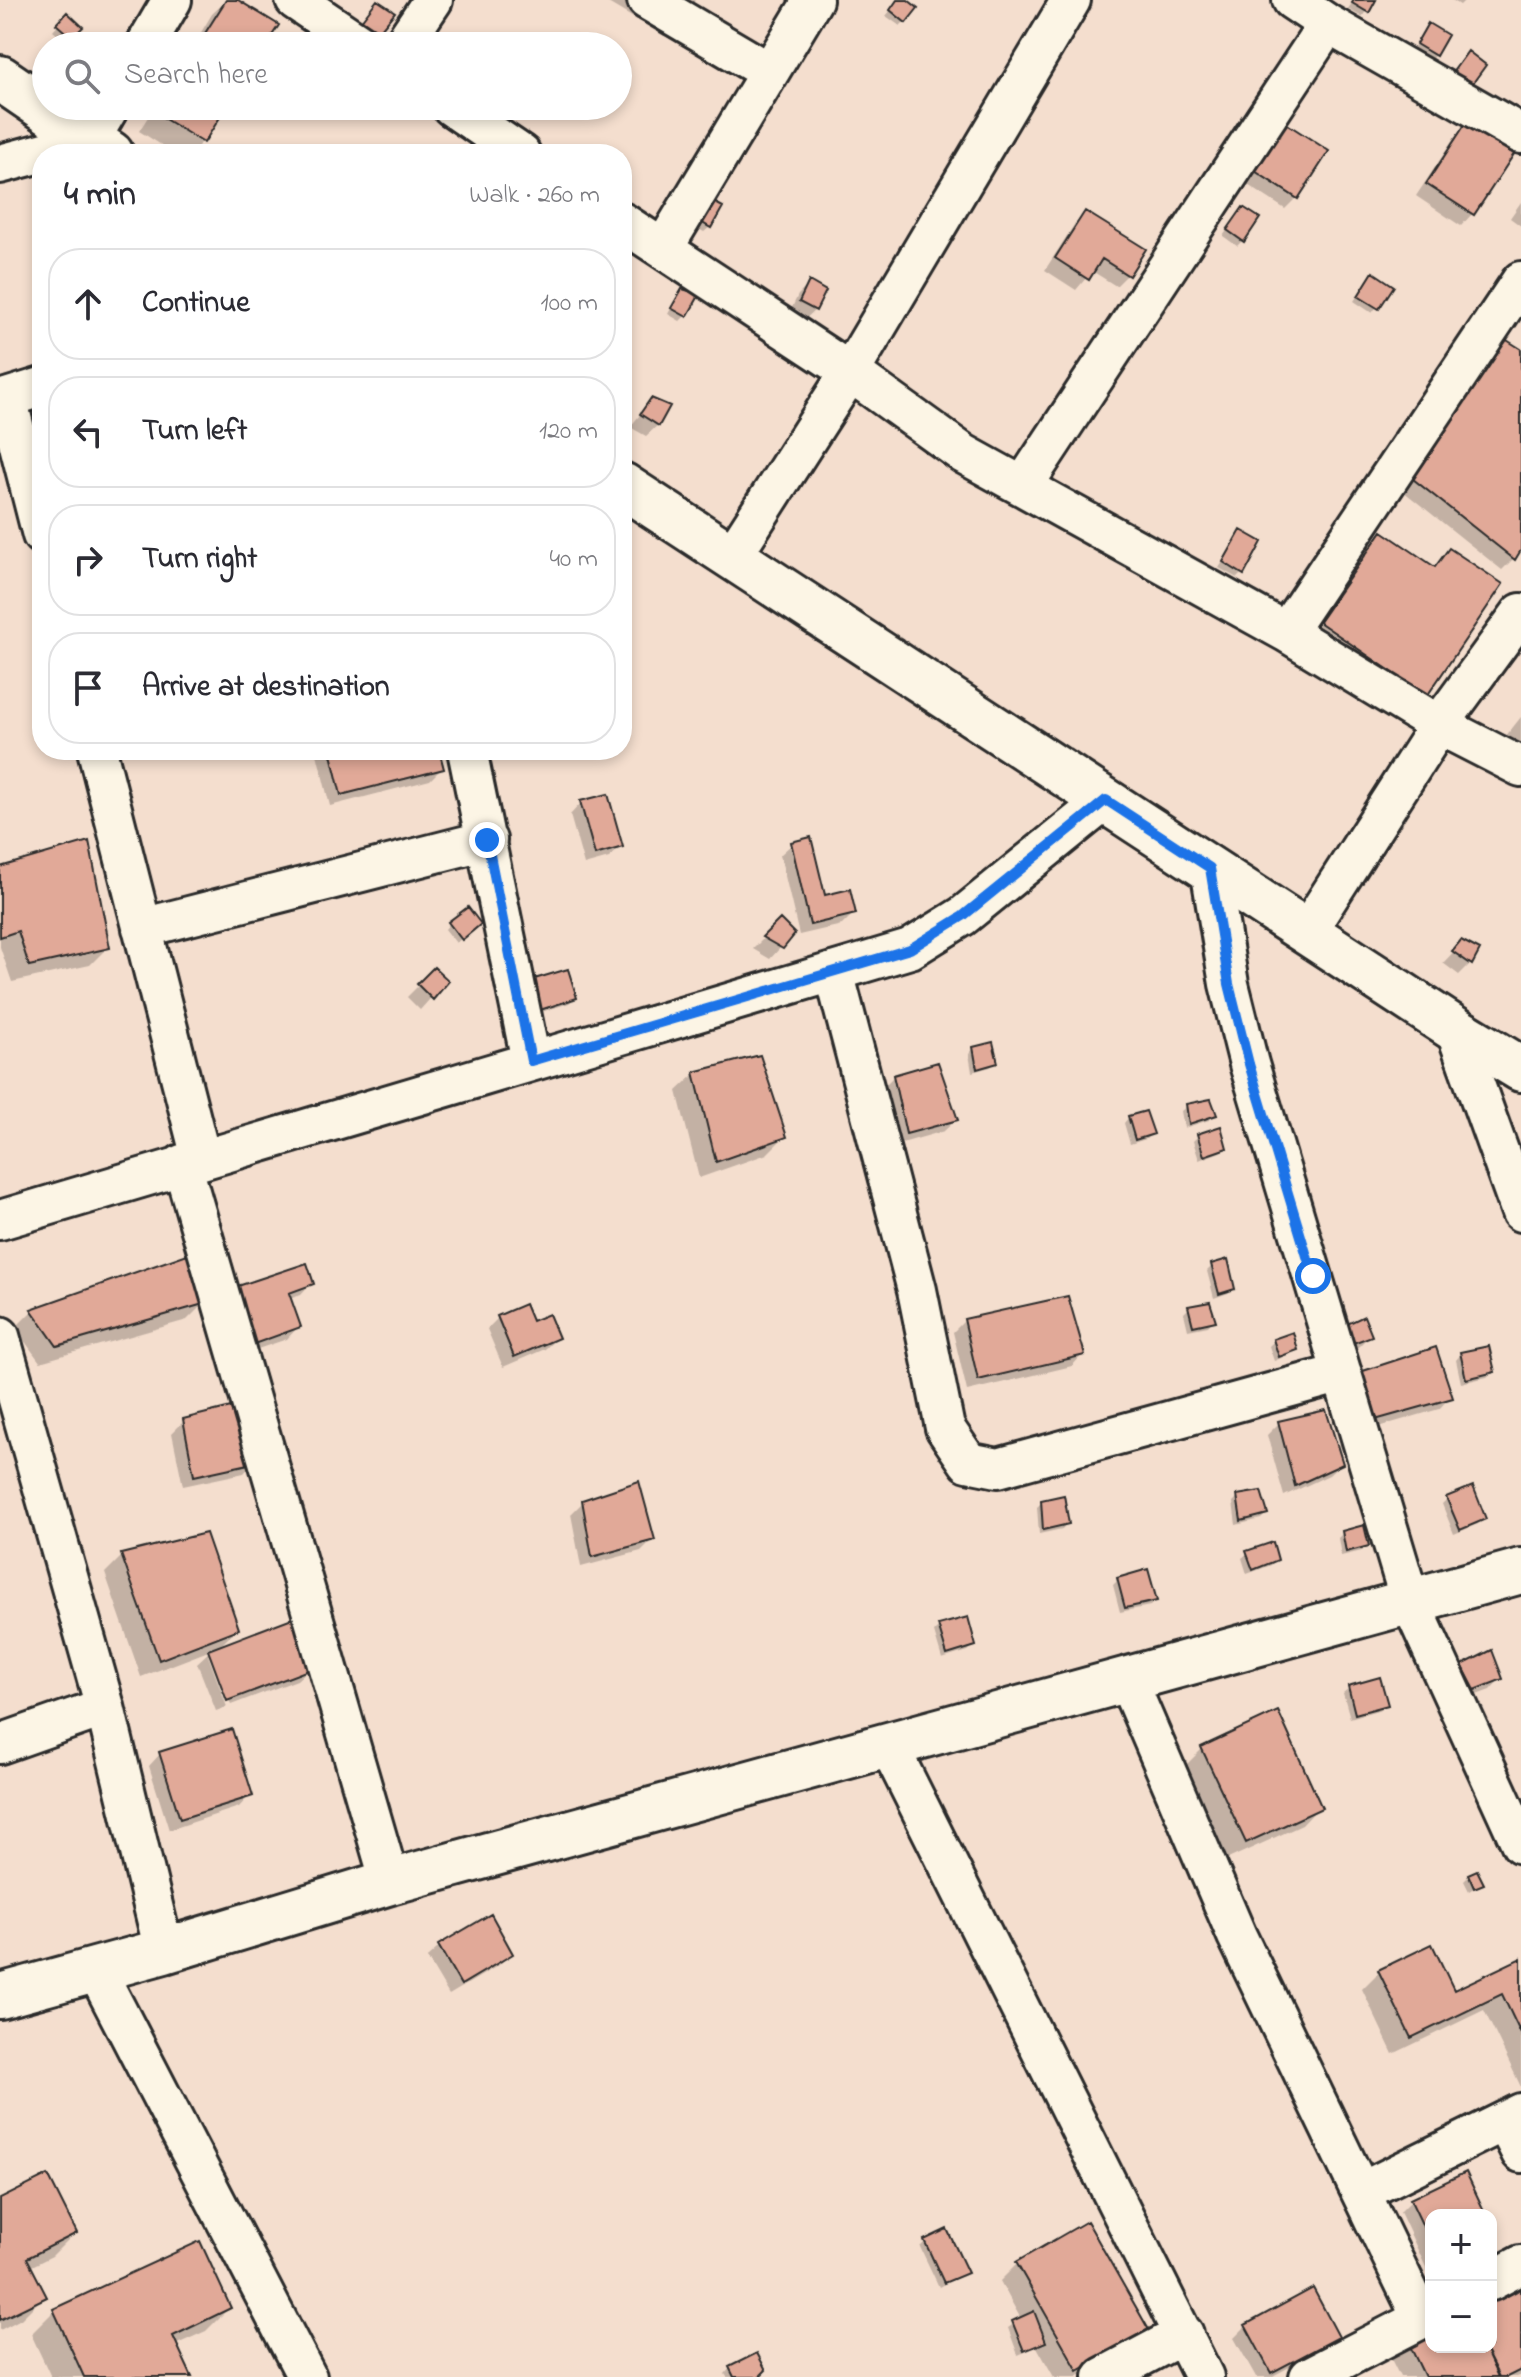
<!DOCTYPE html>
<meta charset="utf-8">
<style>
:root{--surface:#fff;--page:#f7f7f7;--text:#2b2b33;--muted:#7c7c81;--line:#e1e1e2}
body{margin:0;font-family:"Indie Flower",sans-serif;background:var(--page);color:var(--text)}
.controls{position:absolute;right:24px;bottom:24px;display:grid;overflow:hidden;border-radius:16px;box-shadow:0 4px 12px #0003}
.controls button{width:72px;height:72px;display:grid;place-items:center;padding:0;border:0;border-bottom:2px solid var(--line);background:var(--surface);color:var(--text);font:40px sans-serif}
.stop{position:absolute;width:24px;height:24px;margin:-18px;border:6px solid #1a73e8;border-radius:50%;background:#fff}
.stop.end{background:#1a73e8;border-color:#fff;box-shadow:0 2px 8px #0008}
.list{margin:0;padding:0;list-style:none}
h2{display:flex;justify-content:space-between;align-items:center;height:104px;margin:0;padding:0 32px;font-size:34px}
h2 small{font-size:26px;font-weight:400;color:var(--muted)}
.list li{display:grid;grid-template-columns:52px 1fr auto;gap:24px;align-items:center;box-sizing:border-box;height:112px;margin:0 16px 16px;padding:0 16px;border:2px solid var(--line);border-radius:32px}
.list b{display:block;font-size:30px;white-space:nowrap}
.list em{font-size:26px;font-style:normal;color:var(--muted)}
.icon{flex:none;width:44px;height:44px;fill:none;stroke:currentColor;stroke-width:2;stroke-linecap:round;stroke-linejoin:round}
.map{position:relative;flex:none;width:1521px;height:2377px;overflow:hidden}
.search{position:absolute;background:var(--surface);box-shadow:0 4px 12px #0003;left:32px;top:32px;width:600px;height:88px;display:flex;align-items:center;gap:20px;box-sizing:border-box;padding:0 28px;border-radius:44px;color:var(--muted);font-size:30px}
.panel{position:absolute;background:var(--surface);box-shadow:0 4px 12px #0003;left:32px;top:144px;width:600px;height:616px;border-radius:32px}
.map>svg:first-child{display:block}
.shadow{fill:#0003}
.building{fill:#e1a998;stroke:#2b2b2b;stroke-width:2}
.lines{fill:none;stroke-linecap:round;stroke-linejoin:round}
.minor-casing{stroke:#2b2b2b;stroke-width:44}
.tertiary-casing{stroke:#2b2b2b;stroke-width:50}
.minor{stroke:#fcf5e5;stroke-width:38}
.tertiary{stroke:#fcf5e5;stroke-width:44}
.route{stroke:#1a73e8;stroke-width:10}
</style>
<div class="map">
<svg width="1521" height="2377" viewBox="0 0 1521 2377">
<rect width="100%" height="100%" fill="#f4dece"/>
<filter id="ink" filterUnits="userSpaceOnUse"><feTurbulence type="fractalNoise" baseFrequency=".0125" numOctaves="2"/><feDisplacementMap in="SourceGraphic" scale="16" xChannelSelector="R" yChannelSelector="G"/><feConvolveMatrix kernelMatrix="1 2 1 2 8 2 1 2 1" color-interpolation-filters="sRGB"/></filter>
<g filter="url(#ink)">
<!-- shadow -->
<path class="shadow" d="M227,0H235L263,46H193L212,14Z
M603,0H695L687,13L664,36Z
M899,0H905V21L900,26L886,16Z
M1354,0H1374L1362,17L1348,9Z
M1452,0H1465L1460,5Z
M67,15L80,27L66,42L53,31Z
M1428,26L1435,55L1430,60L1412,50Z
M155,106H225L202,142L190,154H176L139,131Z
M1466,125L1511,155L1472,214L1461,226L1416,196L1455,137Z
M1264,130L1296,198L1285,209L1234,176Z
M1521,202V226L1510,218Z
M701,205L710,227L704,232L690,224Z
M1085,213L1127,275L1116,286L1092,271L1076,290L1045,270L1074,225Z
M1238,215L1242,241L1237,246L1223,236Z
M1368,280L1392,287L1372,313L1354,301Z
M809,284L815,310L803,321L789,314L798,295Z
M677,297L685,316L680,321L668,314Z
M1521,352V546L1513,559L1502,570L1398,487Z
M652,400L658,425L646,436L630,427Z
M1242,532V573L1237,578L1219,568Z
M1382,534L1432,568L1450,550L1425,695L1304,641L1365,551Z
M1521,717V774L1494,751Z
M316,750H437L442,768L430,780L330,806Z
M581,803L621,847L609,858L584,865L570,815Z
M792,844L824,897L854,913L842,925L799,935L780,855Z
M0,869L108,947L90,965L12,982L0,947Z
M780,922L781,947L770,959L753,949Z
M450,923L473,929L456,943L445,929Z
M1462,943L1477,951L1470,964L1459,975L1443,963Z
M434,970L446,981L420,1010L407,997Z
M527,987L574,998L569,1003L535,1014Z
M974,1048L996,1062L990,1067L972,1072L969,1054Z
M695,1074L785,1136L767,1154L699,1178L677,1091Z
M894,1076L956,1120L944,1131L895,1145L882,1088Z
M1187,1106L1214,1115L1209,1120L1184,1128L1181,1111Z
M1129,1117L1152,1134L1146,1139L1130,1144L1124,1123Z
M1198,1136L1225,1147L1220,1152L1199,1160L1193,1141Z
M192,1255L205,1302L187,1320L40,1362L15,1328L32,1311Z
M1212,1266L1233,1288L1228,1293L1214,1298L1207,1271Z
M312,1283L301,1295L289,1299L298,1327L287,1339L243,1354L225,1301Z
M1189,1308L1213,1320L1208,1326L1188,1330L1184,1313Z
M498,1318L531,1324L557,1338L545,1349L503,1367L487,1329Z
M1363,1319L1370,1335L1358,1347L1337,1355Z
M965,1320L1083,1354L1072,1366L967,1391L953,1332Z
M1274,1341L1296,1349L1290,1354L1274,1361L1269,1346Z
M1434,1349L1450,1397L1439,1409L1364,1431Z
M1461,1354L1493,1372L1487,1377L1461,1383L1456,1360Z
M1325,1412L1341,1464L1329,1475L1284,1496L1267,1435L1279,1423Z
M184,1421L255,1461L244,1473L183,1486L172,1433Z
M1238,1497L1266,1514L1261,1519L1236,1525L1233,1502Z
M1448,1498L1484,1518L1478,1524L1454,1534L1442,1504Z
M583,1502L653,1539L641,1551L581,1567L571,1514Z
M1042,1502L1067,1523L1062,1529L1039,1534L1037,1507Z
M1343,1533L1367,1546L1362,1551L1341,1556L1338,1538Z
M1248,1553L1276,1560L1271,1565L1247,1574L1242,1558Z
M122,1556L237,1629L218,1648L309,1669L297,1680L231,1705L212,1655H208L227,1707L216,1711L197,1663L211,1650L141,1677L105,1573Z
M1118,1580L1155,1601L1150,1606L1120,1612L1113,1585Z
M939,1627L974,1645L968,1651L942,1659L934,1632Z
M1491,1653L1501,1678L1490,1690L1463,1700L1451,1679L1463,1667Z
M1349,1688L1386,1704L1381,1709L1350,1718L1343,1693Z
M1202,1749L1319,1807L1302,1825L1228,1859L1185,1766Z
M160,1754L250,1795L239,1807L169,1830L149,1766Z
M1469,1876L1482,1883L1469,1891L1464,1881Z
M490,1917L511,1953L499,1965L449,1995L427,1958L439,1947Z
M1521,1960V2087L1484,2010L1393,2054L1362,1989L1379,1972L1453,1993Z
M0,2201L75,2233L52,2256L30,2267L44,2296L21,2319L0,2330Z
M1411,2201L1484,2215H1431V2278L1400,2212Z
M1491,2230L1498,2246L1491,2254Z
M925,2242L965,2272L939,2287L920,2247Z
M1017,2264L1146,2330L1129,2347L1077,2377H1054L1037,2347L1018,2355L1008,2328L1021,2319L1000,2281Z
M1521,2282V2375L1516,2377H1400L1390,2357L1407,2339L1431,2347H1491Z
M229,2308L206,2331L175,2345L190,2377H51L31,2334L54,2311Z
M1246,2326L1337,2337L1325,2348L1271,2377H1256L1234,2338Z
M730,2368L756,2377H727L725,2374Z"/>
<!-- building -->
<path class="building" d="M226,0H238L279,25L265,46H197Z
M377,0L395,12L377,34L361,21Z
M897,0H908L918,8L906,23L890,10Z
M1354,0H1376L1369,13L1352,3Z
M67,12L83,27L72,38L56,24Z
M1428,23L1448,35L1436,56L1416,44Z
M1468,51L1486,65L1470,87L1452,73Z
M159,106H227L204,143L155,113Z
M1275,116L1329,151L1298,199L1244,164Z
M1466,123L1514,154L1474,215L1426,184Z
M706,198L723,207L711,228L694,218Z
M1243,207L1260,218L1244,242L1227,230Z
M1085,211L1146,249L1129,276L1102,259L1089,280L1055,258Z
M1373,272L1394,286L1379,309L1358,296Z
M809,281L826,291L816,311L799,302Z
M682,289L700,294L687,317L671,308Z
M1502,337L1521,349V550L1515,560L1408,475Z
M651,398L670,406L659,426L640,414Z
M1241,530L1262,542L1244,575L1223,562Z
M1382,531L1435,567L1449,548L1503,584L1427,696L1319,622Z
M330,750H439L444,769L341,795Z
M608,794L623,847L595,855L580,801Z
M811,837L825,895L850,889L856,914L810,925L791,842Z
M89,841L110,948L29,966L18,931L0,937V867Z
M468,907L481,924L462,940L448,922Z
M780,919L795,934L783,949L762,937Z
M1461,940L1480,950L1472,965L1452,951Z
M434,967L449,981L433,1000L417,984Z
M568,969L577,998L540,1010L531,980Z
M993,1042L998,1063L977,1069L973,1047Z
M760,1055L787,1137L716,1162L694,1072Z
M938,1062L958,1120L906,1134L893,1075Z
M1211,1099L1217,1115L1189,1124L1186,1104Z
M1146,1111L1154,1134L1135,1140L1128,1116Z
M1221,1126L1227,1148L1204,1156L1197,1134Z
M193,1252L207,1303L57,1346L31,1309Z
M1228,1259L1235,1289L1219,1294L1211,1264Z
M307,1263L314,1284L289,1293L301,1327L254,1344L235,1287Z
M1068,1296L1085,1355L978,1380L964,1319Z
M1210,1302L1216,1321L1193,1326L1188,1306Z
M525,1304L532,1321L549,1314L559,1338L514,1357L497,1316Z
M1364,1316L1372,1336L1348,1345L1345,1325Z
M1293,1332L1298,1350L1279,1357L1273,1339Z
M1489,1346L1495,1372L1466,1379L1460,1352Z
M1436,1347L1453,1398L1375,1420L1360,1372Z
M243,1404L258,1462L194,1476L183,1419Z
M1326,1410L1343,1464L1295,1486L1278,1421Z
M639,1481L655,1540L592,1557L582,1500Z
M1473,1486L1486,1519L1460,1530L1446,1497Z
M1261,1491L1268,1514L1241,1521L1237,1495Z
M1064,1495L1069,1524L1043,1530L1041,1500Z
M1364,1525L1369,1546L1346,1552L1342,1531Z
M206,1533L239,1629L159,1660L121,1554Z
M1273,1542L1278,1560L1253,1570L1246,1551Z
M1148,1569L1157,1601L1125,1608L1117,1578Z
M968,1617L976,1646L947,1655L938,1625Z
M292,1618L311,1669L227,1701L208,1650Z
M1492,1650L1503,1679L1475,1690L1462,1665Z
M1380,1677L1388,1705L1355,1714L1348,1686Z
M1278,1711L1322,1808L1246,1843L1201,1747Z
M232,1729L253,1796L180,1819L159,1752Z
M1477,1870L1484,1884L1474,1888L1468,1874Z
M491,1914L513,1954L461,1985L438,1945Z
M1432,1944L1454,1990L1521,1958V2034L1502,1994L1411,2038L1378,1970Z
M1466,2172L1486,2215H1431V2243L1410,2199Z
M48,2175L77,2233L27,2258L47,2297L0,2320V2199Z
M1087,2221L1149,2330L1078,2371L1016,2262Z
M947,2229L968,2273L944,2283L924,2240Z
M200,2241L231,2308L173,2336L192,2377H84L53,2309Z
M1521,2280V2370L1507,2377H1498L1484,2347H1491V2295Z
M1313,2288L1339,2337L1271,2373L1245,2325Z
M1034,2311L1046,2342L1024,2351L1012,2321Z
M1431,2326V2347H1484L1499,2377H1425L1406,2338Z
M757,2353L766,2370L759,2377H734L729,2367Z"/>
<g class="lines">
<defs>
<path id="minor" d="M295,0L363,46
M647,0L769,72
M1292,0L1328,24L1521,134
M145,46L172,0
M402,46L433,0
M451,106L521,154
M0,164L90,140L110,106
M622,222L850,372L964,454L1286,632L1439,725L1521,767
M663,249L813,0
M7,398L42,535
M0,400L42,387
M1023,486L1328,24
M732,556L850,372L1071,0
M1286,632L1521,281
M97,750L201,1158
M467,750L531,1061
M1210,868L1229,984L1249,1064L1410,1601L1521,1844
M142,928L487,840
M1307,931L1439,725L1521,613
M834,972L917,1290L945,1428L968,1462L998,1468L1342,1373
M1455,1029L1521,1212
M182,1164L390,1882
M0,1220L910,949L963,916L1106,800
M0,1336L105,1707L164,1951
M1127,1679L1237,1936L1422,2319
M0,1744L105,1707
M888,1744L1204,2377
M95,1968L307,2377
M1505,2121L1521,2153
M1361,2192L1521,2113
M1491,2281L1521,2265
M1103,2377L1184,2334
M1309,2377L1431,2314"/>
<path id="tertiary" d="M0,78L111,154
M622,485L1455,1029L1521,1069
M0,1996L164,1951L390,1882L1521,1571"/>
</defs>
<!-- minor casing -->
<use href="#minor" class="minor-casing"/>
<!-- tertiary casing -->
<use href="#tertiary" class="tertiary-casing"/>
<!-- minor -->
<use href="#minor" class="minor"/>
<!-- tertiary -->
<use href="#tertiary" class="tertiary"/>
</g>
</g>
<g class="lines" filter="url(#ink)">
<!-- route -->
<path class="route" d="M487,840L531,1061L910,949L963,916L1106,800L1210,868L1229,984L1249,1064L1313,1276"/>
</g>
</svg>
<div class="controls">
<button>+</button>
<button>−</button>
</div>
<div class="stop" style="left:1313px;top:1276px"></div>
<div class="stop end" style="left:487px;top:840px"></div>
<div class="search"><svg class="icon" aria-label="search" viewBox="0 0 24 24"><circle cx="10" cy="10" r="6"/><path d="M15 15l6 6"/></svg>Search here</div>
<section class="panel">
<h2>4 min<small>Walk · 260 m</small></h2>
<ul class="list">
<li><svg class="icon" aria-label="ahead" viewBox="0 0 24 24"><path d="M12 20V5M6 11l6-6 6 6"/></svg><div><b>Continue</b></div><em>100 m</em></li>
<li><svg class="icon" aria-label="left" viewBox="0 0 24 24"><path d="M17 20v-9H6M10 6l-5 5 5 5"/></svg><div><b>Turn left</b></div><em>120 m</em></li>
<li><svg class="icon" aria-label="right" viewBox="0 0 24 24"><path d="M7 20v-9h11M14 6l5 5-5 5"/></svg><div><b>Turn right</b></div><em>40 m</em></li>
<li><svg class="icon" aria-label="arrive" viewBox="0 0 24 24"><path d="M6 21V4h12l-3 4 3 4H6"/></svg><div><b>Arrive at destination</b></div></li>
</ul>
</section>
</div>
